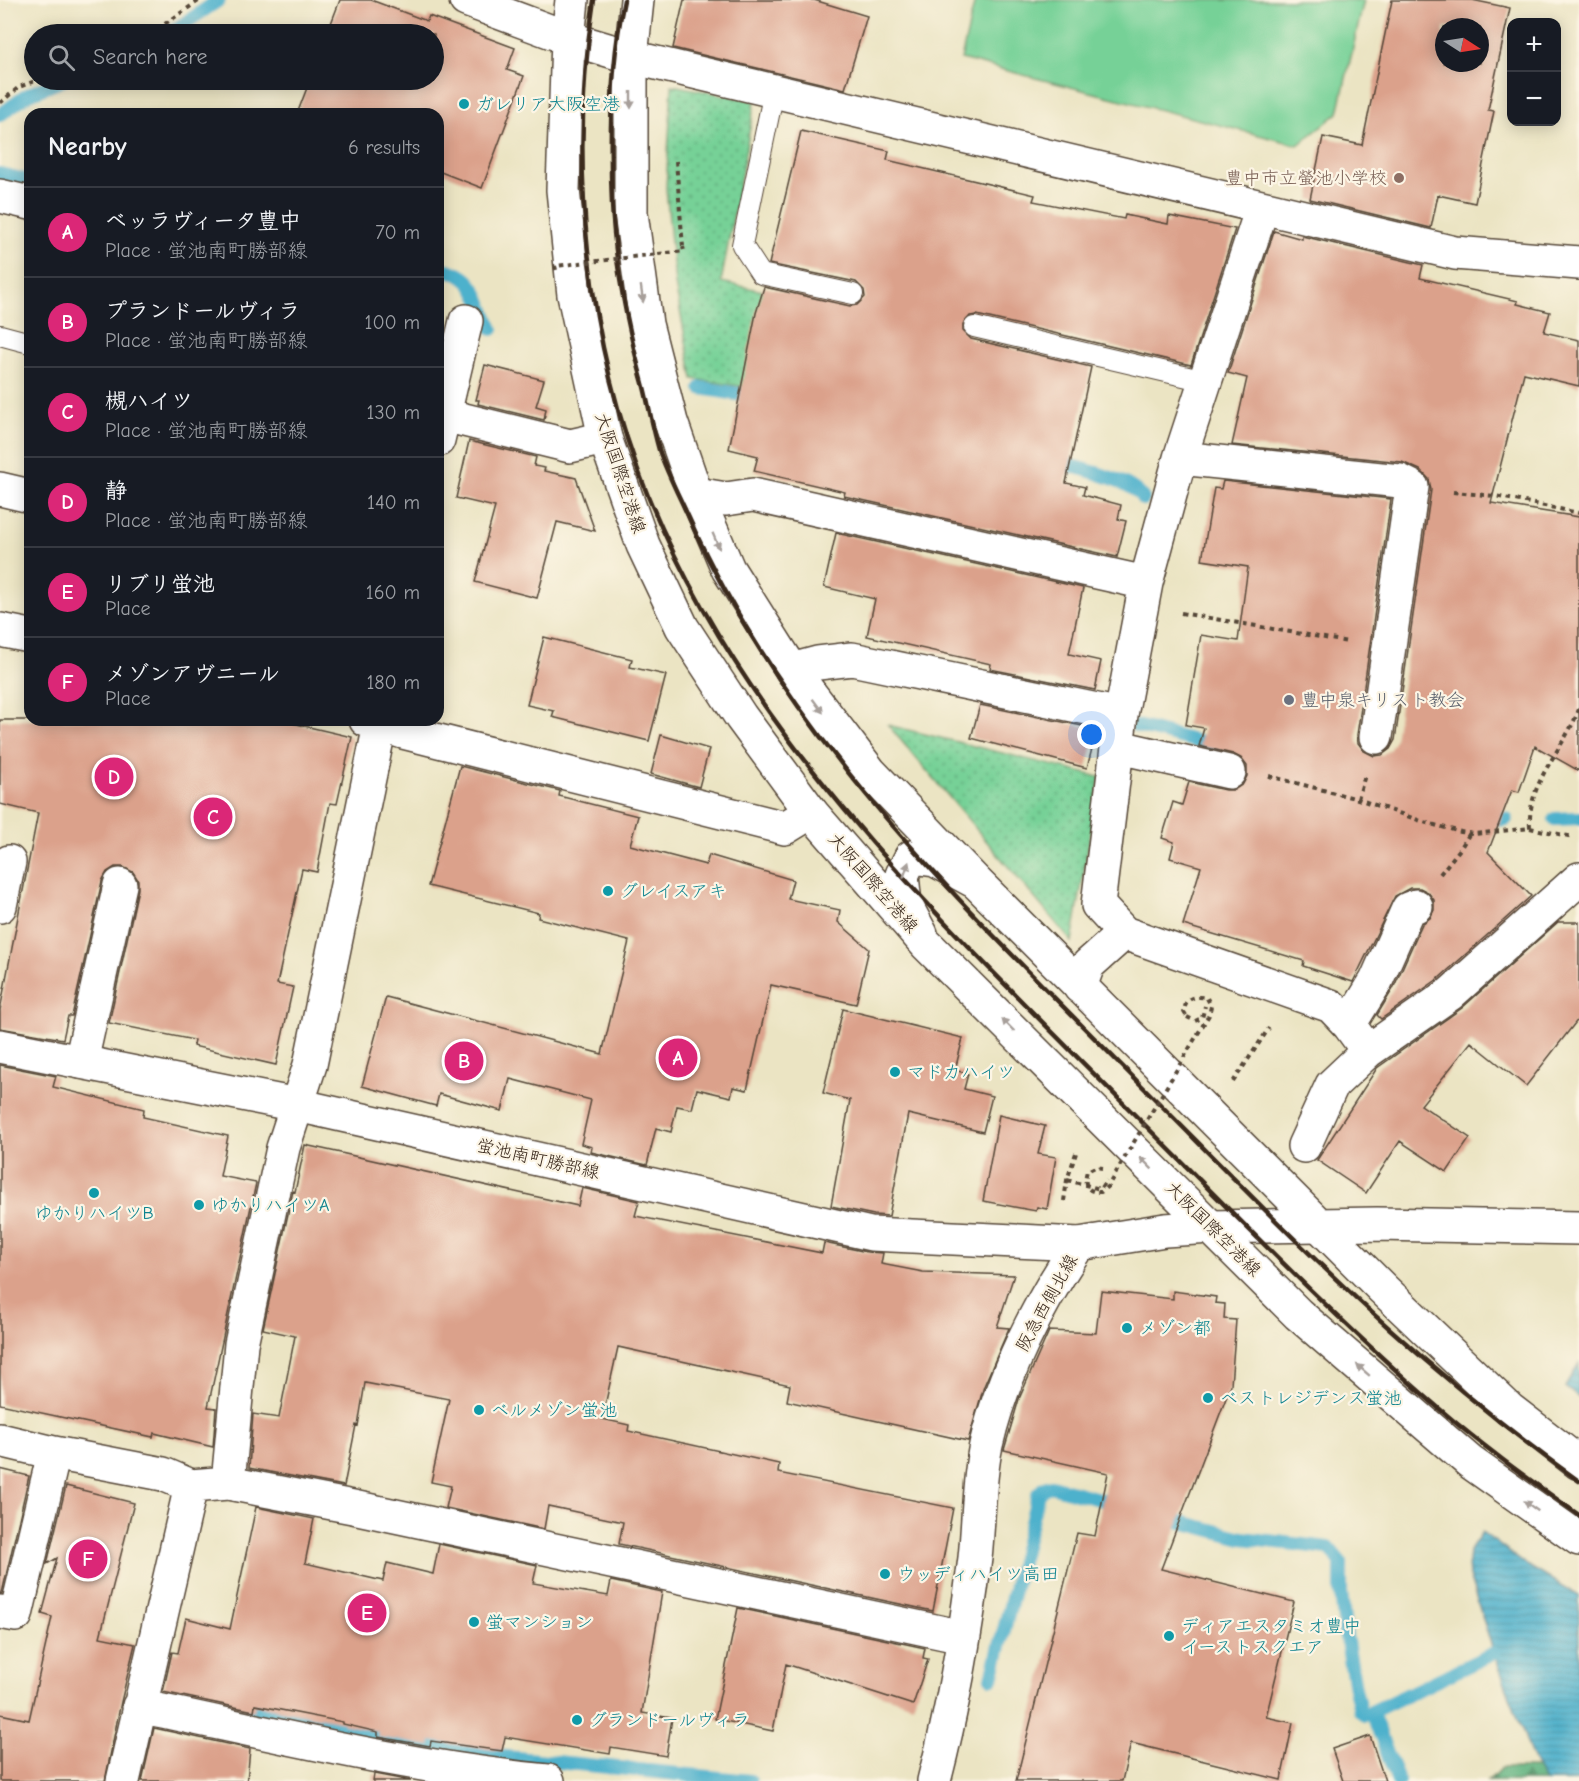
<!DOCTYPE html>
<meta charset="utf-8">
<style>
:root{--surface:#171b24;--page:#242831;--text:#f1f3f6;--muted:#9ea1a6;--line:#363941;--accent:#db2777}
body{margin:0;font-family:"Comic Neue","Klee One",sans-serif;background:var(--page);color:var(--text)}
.controls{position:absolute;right:18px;top:18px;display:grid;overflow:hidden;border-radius:12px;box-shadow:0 3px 15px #0003}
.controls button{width:54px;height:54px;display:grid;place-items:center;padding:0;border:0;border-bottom:2px solid var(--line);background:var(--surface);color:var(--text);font:30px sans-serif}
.compass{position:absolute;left:1435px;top:18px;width:54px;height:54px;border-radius:50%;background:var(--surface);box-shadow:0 3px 15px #0003;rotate:102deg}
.you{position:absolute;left:1092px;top:735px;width:21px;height:21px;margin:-15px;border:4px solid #fff;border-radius:50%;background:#1a73e8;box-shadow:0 0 0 9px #1a73e833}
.badge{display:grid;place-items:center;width:39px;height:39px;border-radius:50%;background:var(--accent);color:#fff;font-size:20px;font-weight:700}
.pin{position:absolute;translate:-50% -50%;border:3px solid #fff;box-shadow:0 2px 6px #0006}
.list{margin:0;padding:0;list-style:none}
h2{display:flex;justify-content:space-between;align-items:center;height:78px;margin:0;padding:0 24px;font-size:26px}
h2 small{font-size:20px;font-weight:400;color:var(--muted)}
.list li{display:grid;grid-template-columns:39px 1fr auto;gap:18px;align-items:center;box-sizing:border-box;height:90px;padding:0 24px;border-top:2px solid var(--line)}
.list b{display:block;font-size:22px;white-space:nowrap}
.list p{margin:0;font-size:20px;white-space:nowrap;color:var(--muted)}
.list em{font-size:20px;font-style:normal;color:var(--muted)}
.icon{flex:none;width:33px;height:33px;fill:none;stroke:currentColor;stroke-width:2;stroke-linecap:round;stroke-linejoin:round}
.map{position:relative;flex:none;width:1579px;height:1781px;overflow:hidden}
.search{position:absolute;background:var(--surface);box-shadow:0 3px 15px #0003;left:24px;top:24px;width:420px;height:66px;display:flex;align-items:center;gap:15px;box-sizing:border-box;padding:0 21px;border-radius:33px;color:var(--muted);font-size:22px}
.panel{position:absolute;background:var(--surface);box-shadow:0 3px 15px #0003;left:24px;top:108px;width:420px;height:618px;border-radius:18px}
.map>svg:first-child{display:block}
.grass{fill:url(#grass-dots);stroke:#587e5a;stroke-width:1.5}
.forest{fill:url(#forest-firs);stroke:#4e6e4f;stroke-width:1.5}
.garden{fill:#76d197;stroke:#587e5a;stroke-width:1.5}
.water{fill:url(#water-rules);stroke:#446e75;stroke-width:1.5}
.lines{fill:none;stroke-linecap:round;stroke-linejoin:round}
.stream{stroke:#4db1cc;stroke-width:14}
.building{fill:#dba18b;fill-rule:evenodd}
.lane-casing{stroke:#554637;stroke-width:22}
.street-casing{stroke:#554637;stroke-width:36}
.secondary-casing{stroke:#554637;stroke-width:36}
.primary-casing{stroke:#554637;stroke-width:36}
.path{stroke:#554637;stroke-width:4;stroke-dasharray:4.5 4.5;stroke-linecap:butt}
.lane{stroke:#fff;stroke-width:20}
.street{stroke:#fff;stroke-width:33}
.secondary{stroke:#fff;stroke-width:33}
.primary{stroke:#fff;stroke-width:33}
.rail{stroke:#3b2a1e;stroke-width:4.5}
.path-bridge{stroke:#554637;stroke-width:4;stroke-dasharray:4.5 4.5;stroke-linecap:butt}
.oneway{fill:#a79f9a}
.culture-dot{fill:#0f9aa8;stroke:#fcf5e5;stroke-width:2}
.education-dot{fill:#8d6e63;stroke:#fcf5e5;stroke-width:2}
.worship-dot{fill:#6b7280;stroke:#fcf5e5;stroke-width:2}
.labels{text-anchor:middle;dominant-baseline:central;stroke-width:4.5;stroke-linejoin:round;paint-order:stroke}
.culture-label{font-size:18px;fill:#0d838f;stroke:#fcf5e5;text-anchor:start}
.education-label{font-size:18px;fill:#785e54;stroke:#fcf5e5;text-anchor:end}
.street-label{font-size:18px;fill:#3b2a1e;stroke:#fcf5e5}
.worship-label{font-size:18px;fill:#5b616d;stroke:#fcf5e5;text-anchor:start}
</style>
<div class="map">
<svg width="1579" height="1781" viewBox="0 0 1579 1781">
<defs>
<pattern id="grass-dots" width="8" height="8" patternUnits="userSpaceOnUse" patternTransform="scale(1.5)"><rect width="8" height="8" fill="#76d197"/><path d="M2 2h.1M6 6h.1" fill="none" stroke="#62aa7b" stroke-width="1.8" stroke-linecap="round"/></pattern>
<pattern id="forest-firs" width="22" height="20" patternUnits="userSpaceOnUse" patternTransform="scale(1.5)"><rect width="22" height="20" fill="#60b380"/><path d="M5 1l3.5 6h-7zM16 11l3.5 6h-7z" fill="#509268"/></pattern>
<pattern id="water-rules" width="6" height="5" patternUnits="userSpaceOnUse" patternTransform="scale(1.5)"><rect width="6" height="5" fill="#4db1cc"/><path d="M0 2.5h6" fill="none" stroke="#4190a5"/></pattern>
</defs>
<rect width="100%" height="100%" fill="#fcf5e5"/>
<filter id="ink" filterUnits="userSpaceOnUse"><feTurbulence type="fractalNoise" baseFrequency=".0167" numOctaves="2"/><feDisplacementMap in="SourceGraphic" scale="12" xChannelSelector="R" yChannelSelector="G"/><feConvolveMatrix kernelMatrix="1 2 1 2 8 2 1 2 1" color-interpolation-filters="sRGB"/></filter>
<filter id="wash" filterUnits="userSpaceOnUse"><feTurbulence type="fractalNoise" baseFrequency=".008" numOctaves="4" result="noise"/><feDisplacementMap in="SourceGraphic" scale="24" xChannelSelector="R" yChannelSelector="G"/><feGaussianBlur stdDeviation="1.35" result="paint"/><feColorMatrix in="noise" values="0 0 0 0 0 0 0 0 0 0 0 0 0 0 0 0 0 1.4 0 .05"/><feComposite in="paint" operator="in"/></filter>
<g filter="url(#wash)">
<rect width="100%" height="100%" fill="#ebe4c3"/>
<!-- grass -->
<path class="grass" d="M672,85L755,101L721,282L764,291L745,387L693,379L675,284L666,188Z
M888,725L1100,777L1072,942Z"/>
<!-- forest -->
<path class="forest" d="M1501,1768H1579V1781H1488Z"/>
<!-- garden -->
<path class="garden" d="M975,0H1364L1338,113L1298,145L961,59Z"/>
<!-- water -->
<path class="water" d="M1579,1363V1398L1565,1387Z
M1482,1532L1525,1564L1579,1596V1781H1545L1534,1762L1494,1653L1469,1576L1468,1562L1469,1551Z"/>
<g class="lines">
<!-- stream -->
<path class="stream" d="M169,34L219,0
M0,115L27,95L63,80
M0,174L30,181
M438,268C478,274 477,298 492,329
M701,388L756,397
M1053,461C1074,467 1133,479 1143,499
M1137,726L1218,747
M1555,819L1579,818
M1482,821L1506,819
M1162,1517L1242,1538L1329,1548L1341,1563V1592L1345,1630L1355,1688L1360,1710L1365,1715L1494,1653
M992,1678L1038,1494L1044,1488L1051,1486L1121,1505
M236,1707L466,1753L750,1781
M1372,1713L1398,1781"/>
</g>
<g id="blocks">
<!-- building -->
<path class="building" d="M340,0H371L427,21L429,16L515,48L507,70L524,76L482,188L438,171V114H297L310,80H434V34H327Z
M684,0H814L867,16L845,89L673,48Z
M1392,0H1472L1510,8L1488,110L1494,111L1475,203L1438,195L1431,228L1310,199L1323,137L1362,145ZM1444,27H1480V63H1444Z
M801,131L889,151L887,160L1035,195L1033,201L1124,219L1125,215L1168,224L1169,216L1235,229L1191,365L977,315L970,316L963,324V331L971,339L1091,367L1066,483L1085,487L1083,495L1121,505L1118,519L1126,521L1117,557L844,496L845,492L754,471L758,456L729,449L756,313L764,287L850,306L857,305L865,297L864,290L856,282L769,264Z
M1274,231L1302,239V236L1423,265L1420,278L1518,301L1517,304L1550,312L1544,332L1579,340V386L1524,373L1491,503L1579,517V771L1535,746L1519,792L1512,790L1488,852L1531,896L1438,979L1381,1019L1377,1015L1393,989L1422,924L1430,918L1434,910V900L1428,892L1420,888H1410L1395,896L1353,982L1303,966L1304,961L1183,925L1201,867L1170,858L1174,842L1162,838L1173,802L1182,805L1189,782L1225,790H1234L1243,784L1247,776V766L1241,758L1233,754L1199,746L1204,728L1186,725L1201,635L1238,641L1248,567L1202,560L1214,488L1221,489L1223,481L1391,499L1357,735L1358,743L1364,751L1374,756L1382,755L1390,749L1395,740L1431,490L1429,479L1420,470L1402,462L1232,445L1247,378L1228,373Z
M485,365L544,380L536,406L546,409L544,420L478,404L479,400H476Z
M469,441L536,457L534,466L545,468L544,471L576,478L595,531L557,522L537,598L475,582L495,507L456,498Z
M836,533L1083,588L1069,654L1101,661L1095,690L990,669L991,664L867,636L875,599L824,587Z
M544,637L632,659L630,667L666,675L649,741L552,717L554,711L527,705Z
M980,705L1087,727L1086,730L1096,733L1087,768L971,738Z
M0,720H279L352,737L337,804L330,803L317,872L302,869L277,984L293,987L276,1065L193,1046L194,1040L109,1023L138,889V880L133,872L123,867H115L107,872L102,881L72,1016H68L63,1039L0,1028V1010L38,813L0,804Z
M661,735L709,749L699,787L651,774Z
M460,766L560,791L559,796L638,816L630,845L706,865L709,855L793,880L788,899L840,910L838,922L869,949L856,1004L771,985L747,1090L733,1087L731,1097L697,1089L692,1109L677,1106L671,1132L656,1128L647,1165L591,1152L592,1147L581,1144L591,1100L510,1079L502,1111L439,1094L436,1106L362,1086L386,997L602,1054L629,941L538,918L539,913L428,886Z
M1558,922H1579V1018L1526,1086L1471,1042L1421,1105L1470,1138L1447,1172L1400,1141L1366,1193L1317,1160L1377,1068L1462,1008Z
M843,1009L963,1038L955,1070L968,1074L964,1089L992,1096L983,1132L908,1114L889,1216L874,1215L831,1206L850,1100L823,1093Z
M0,1065L56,1076L53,1087L144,1109L143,1117L228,1136L220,1176L256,1183L208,1407L216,1408L213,1447L154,1433L153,1437L0,1404Z
M999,1115L1045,1126L1038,1154L1056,1157L1047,1209L1037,1207L1036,1211L983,1201Z
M305,1145L578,1206L582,1188L639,1201L635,1216L822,1253L824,1243L867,1252L883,1253L881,1264L923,1272L1014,1275L997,1327L1009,1328L984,1386L968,1441L787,1401L790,1385L618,1347L602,1419L629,1425L628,1431L779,1464L778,1473L953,1508L933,1611L619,1544L623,1522L548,1506L544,1529L446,1508L451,1486L431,1482L449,1399L365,1383L358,1426L356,1425L344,1486L249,1468L253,1414L279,1418L295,1336L263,1329L293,1191L295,1192Z
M1101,1291L1173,1299V1291L1216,1297L1215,1303L1225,1304L1224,1319L1236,1320L1231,1385L1161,1569L1294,1602L1266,1717L1293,1723L1281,1780L1131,1743L1122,1781H1016L1077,1533L1095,1536L1108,1473L1004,1450L1019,1399L1049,1331L1096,1333Z
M0,1469L29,1476L2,1593L0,1594Z
M66,1486L134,1503L100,1637L135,1644L121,1702L105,1781H0V1714L29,1720L52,1617L42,1614L57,1558L47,1564Z
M256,1507L314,1519L305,1563L383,1581L387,1563L433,1574L439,1544L537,1565L533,1583L608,1596L611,1581L662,1592L642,1713L672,1718L666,1756L611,1747L610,1754L505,1737L502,1751L431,1741L430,1746L378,1737V1732L343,1724V1722L255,1705L254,1711L163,1692L172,1652L178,1653L186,1618L230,1629Z
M738,1608L925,1648L923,1658L928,1659L913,1705L786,1664L773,1731L715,1719Z
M154,1728L250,1749L247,1781H142Z
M1370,1736L1385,1781H1343L1332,1749Z
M374,1774L390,1777L411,1781H373Z"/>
</g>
</g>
<g filter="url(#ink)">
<use href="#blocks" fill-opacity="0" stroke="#554637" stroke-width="1.5"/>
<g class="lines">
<defs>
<path id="lane" d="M774,91L742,245L761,274L853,294
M974,327L1205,381
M0,335L30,343"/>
<path id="street" d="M466,0L568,38L631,57L1455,253L1579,263
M0,196L30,203
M444,415L570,446L605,438
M438,440L466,321
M1180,458L1400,481L1412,487L1376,737
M0,489L30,496
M696,494L726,499L753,495L1146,583
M0,630L30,636
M792,670L818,663L852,659L1121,715
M366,720L403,732L785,828L811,812
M1119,747L1229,772
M0,906L9,862
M1124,933L1331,1006L1349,1025L1368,1051L1450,994L1579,879
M921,934L905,904L902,875L911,857L935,860L972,880
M1080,987L1088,965L1124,933L1098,905L1121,715L1146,583L1180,458L1262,208
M1349,1025L1376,981L1408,909L1416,906
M81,1062L120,885
M1304,1146L1332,1085L1368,1051
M1318,1225L1377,1224L1579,1228
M0,1440L54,1453L163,1474L191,1486L228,1483L353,1507L963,1637
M228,1483L241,1344L283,1148L310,1065L381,720
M0,1612L16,1615L54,1453
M139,1706C274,1734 410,1768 548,1781
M123,1781L191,1486
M934,1781C953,1708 966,1633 975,1558C979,1520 978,1482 986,1445C1002,1375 1039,1303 1079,1244"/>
<path id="secondary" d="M0,1046L297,1105L871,1234L1079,1244L1165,1230L1211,1227L1318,1225"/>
<path id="primary" d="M572,0L568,38L563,190L574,295L605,438L643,545L682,627L741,717L811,812L926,944L1298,1314L1470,1462L1579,1539
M637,0L631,57V213L646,324L671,422L696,494L728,569L792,670L870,772L976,882L1383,1289L1509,1409L1579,1463"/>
</defs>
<!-- lane casing -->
<use href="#lane" class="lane-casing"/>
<!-- street casing -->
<use href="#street" class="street-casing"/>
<!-- secondary casing -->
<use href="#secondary" class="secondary-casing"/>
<!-- primary casing -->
<use href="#primary" class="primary-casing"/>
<!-- path -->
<path class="path" d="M150,34L200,0
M0,103L19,87L38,80
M676,161L683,247
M1453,492L1495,496L1579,513
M1181,613L1348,642
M1269,776L1358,799L1427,823L1461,832L1474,834L1530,828C1527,781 1564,750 1579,709
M1358,799L1365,775
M1530,828L1573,837
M1440,874L1460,849L1470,833
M1187,1017L1195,1021L1202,1018L1205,1006
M1233,1082L1269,1028
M1067,1180L1100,1189L1106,1180
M1064,1201L1067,1180L1076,1153"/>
<!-- lane -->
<use href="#lane" class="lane"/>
<!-- street -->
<use href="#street" class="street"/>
<!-- secondary -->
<use href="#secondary" class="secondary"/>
<!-- primary -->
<use href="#primary" class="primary"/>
<!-- rail -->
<path class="rail" d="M594,0C568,163 586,343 648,496C689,596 748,689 815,773C909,893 1020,999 1127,1107C1230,1210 1332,1316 1442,1411C1486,1449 1533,1482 1579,1515
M624,0C610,66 609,136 612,204C615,266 627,326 644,387C649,407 653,429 659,450C667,473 679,496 689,518C788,741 969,911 1138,1082C1221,1165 1303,1251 1390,1329C1450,1383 1513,1434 1579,1481"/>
<!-- path-bridge -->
<path class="path-bridge" d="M556,270L555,266L684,251L683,247
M1103,1168L1095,1167L1087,1171C1083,1184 1087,1193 1101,1192L1108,1186L1209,1015L1211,1006L1207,998C1195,995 1185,998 1184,1012L1187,1017"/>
</g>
<!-- one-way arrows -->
<defs><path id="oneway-solid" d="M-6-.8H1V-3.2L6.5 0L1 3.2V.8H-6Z" transform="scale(1.5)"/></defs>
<g class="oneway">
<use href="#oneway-solid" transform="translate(631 100) rotate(90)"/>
<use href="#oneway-solid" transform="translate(642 294) rotate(82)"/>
<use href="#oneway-solid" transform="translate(716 541) rotate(67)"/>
<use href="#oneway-solid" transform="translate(818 706) rotate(53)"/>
<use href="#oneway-solid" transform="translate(906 870) rotate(-71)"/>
<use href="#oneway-solid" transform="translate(1008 1025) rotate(-135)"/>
<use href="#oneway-solid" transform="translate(1146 1163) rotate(-135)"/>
<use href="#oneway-solid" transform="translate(1363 1370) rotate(-139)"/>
<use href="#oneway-solid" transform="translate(1531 1506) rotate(-144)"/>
</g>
</g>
<!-- markers -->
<g class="culture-dot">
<circle cx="464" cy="104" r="6"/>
<circle cx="608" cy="891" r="6"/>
<circle cx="895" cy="1072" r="6"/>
<circle cx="94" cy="1193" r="6"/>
<circle cx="199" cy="1205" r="6"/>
<circle cx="1127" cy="1328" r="6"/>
<circle cx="1208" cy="1398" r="6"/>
<circle cx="479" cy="1410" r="6"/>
<circle cx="885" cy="1574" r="6"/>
<circle cx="474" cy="1622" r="6"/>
<circle cx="1169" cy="1636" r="6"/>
<circle cx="577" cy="1720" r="6"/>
</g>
<circle class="education-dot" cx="1399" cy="178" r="6"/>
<circle class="worship-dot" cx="1289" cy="700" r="6"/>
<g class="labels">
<!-- culture labels -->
<g class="culture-label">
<text x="476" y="104">ガレリア大阪空港</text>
<text x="620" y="891">グレイスアキ</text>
<text x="907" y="1072">マドカハイツ</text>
<text x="211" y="1205">ゆかりハイツA</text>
<text x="94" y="1213" text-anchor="middle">ゆかりハイツB</text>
<text x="1139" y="1328">メゾン都</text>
<text x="1220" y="1398">ベストレジデンス蛍池</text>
<text x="491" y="1410">ベルメゾン蛍池</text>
<text x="897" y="1574">ウッディハイツ高田</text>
<text x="486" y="1622">蛍マンション</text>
<text x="1181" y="1626">ディアエスタミオ豊中<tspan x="1181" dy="21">イーストスクエア</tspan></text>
<text x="589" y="1720">グランドールヴィラ</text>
</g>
<!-- education labels -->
<g class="education-label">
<text x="1387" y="178">豊中市立螢池小学校</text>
</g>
<!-- street labels -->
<g class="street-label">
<text transform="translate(620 473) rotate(72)">大阪国際空港線</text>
<text transform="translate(873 883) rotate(49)">大阪国際空港線</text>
<text transform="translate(538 1159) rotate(13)">蛍池南町勝部線</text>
<text transform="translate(1213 1229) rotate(45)">大阪国際空港線</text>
<text transform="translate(1047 1303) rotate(-61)">阪急西側北線</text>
</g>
<!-- worship labels -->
<g class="worship-label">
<text x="1301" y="700">豊中泉キリスト教会</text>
</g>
</g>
</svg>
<div class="controls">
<button>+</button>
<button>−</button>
</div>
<svg class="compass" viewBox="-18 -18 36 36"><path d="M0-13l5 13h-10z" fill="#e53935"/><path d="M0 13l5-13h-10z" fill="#9ea1a6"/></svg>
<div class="you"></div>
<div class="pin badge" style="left:678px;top:1058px">A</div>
<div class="pin badge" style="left:464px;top:1061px">B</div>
<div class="pin badge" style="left:213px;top:817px">C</div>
<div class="pin badge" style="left:114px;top:777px">D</div>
<div class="pin badge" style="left:367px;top:1613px">E</div>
<div class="pin badge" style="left:88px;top:1559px">F</div>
<div class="search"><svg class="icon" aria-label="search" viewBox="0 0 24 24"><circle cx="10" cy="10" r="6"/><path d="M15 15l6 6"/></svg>Search here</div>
<section class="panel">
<h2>Nearby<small>6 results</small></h2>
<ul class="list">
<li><span class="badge">A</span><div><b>ベッラヴィータ豊中</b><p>Place · 蛍池南町勝部線</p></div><em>70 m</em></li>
<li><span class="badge">B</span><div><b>プランドールヴィラ</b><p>Place · 蛍池南町勝部線</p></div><em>100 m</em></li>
<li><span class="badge">C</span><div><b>槻ハイツ</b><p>Place · 蛍池南町勝部線</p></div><em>130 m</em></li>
<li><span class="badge">D</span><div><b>静</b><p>Place · 蛍池南町勝部線</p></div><em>140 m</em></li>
<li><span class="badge">E</span><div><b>リブリ蛍池</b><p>Place</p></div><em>160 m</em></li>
<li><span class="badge">F</span><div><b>メゾンアヴニール</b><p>Place</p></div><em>180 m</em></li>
</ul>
</section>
</div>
